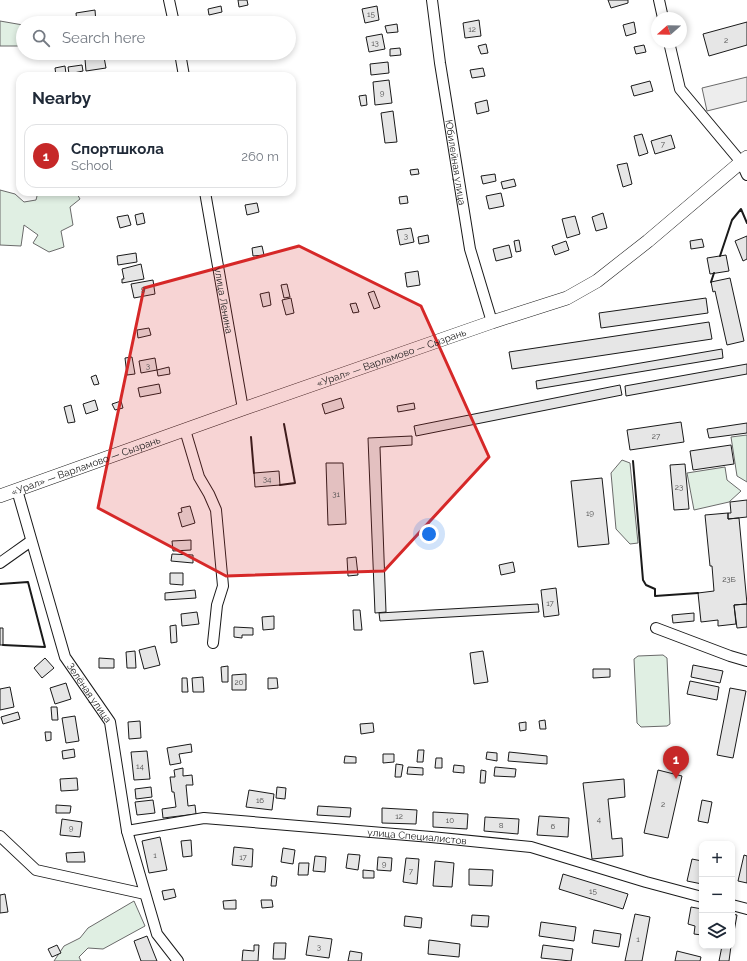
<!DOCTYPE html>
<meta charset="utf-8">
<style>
:root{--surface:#fff;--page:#f6f6f7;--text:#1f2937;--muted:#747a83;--line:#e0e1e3;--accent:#c62828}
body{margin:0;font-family:Raleway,sans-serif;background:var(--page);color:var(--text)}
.controls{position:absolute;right:12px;bottom:12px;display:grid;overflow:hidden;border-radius:8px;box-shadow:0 2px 6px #0003}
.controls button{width:36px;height:36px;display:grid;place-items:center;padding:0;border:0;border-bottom:1px solid var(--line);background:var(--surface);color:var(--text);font:20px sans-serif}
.compass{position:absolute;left:651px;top:12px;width:36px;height:36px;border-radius:50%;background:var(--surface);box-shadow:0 2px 6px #0003;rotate:250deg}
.you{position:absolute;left:429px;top:534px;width:14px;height:14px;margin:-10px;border:3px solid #fff;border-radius:50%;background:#1a73e8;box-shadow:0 0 0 6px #1a73e833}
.badge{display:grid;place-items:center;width:26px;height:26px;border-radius:50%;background:var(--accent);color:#fff;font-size:13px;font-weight:700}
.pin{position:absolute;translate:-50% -33px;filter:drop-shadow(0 1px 2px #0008)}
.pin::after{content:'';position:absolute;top:21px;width:14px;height:12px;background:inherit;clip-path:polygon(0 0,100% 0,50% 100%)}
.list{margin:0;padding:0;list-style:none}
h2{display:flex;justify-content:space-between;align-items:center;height:52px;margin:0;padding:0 16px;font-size:17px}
h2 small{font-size:13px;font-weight:400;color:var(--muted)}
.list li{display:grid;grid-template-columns:26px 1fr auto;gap:12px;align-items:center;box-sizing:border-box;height:64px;margin:0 8px 8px;padding:0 8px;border:1px solid var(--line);border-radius:12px}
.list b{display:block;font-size:15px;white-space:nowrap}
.list p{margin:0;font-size:13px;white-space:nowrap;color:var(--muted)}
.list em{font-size:13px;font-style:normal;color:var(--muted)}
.icon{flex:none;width:22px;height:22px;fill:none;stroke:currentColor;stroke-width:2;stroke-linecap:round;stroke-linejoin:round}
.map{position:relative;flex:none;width:747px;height:961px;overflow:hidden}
.search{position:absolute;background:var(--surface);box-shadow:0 2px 6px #0003;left:16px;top:16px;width:280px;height:44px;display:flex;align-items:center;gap:10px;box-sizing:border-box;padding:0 14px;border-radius:22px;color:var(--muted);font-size:15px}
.panel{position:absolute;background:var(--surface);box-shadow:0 2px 6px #0003;left:16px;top:72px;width:280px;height:124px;border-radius:12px}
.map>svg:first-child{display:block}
.green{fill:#e0efe3;stroke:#6a6a6a}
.parking{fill:#ededed;stroke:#6a6a6a}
.building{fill:#e6e6e6;stroke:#1a1a1a}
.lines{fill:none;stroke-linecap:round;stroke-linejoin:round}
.minor-casing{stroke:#1a1a1a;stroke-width:12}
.major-casing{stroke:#1a1a1a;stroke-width:14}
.minor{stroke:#fff;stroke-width:10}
.major{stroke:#fff;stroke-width:13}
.wall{stroke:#1a1a1a;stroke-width:2}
.marked{fill:#d62828;fill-opacity:0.2;stroke:#d62828;stroke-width:3;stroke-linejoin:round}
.labels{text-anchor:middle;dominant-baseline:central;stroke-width:3;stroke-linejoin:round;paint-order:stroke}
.number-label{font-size:8px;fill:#4d4d4d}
.street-label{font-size:10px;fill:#1a1a1a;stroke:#fff}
</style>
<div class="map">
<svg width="747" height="961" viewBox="0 0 747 961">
<rect width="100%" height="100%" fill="#fff"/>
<!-- green -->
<path class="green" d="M0,21L23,25V46H0Z
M0,190L15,194L24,202L36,200L38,192H76L80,199L70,207L73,225L61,231L64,247L49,252L33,243L38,235L24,225L21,246L0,245Z
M747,435V482L737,476L731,437Z
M622,460L630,463L638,543L630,544L616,529L611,473Z
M725,467L727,480L741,491L729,502L694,510L687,473Z
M663,655L667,658L670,724L667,726L641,727L637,723L634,659L638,656Z
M134,901L145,926L103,949L88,948L79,957L81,961H54L64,946L80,938L88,928Z"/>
<!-- parking -->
<path class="parking" d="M747,77V101L707,111L702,88Z"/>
<!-- building -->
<path class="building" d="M238,0H247L248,5L239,7Z
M608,0H628V3L611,8Z
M221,6L222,12L209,15L208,9Z
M377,6L379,20L365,23L362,9Z
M95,10L96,23H77L76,13Z
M479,20L481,36L465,38L463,23Z
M634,22L636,33L626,36L623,25Z
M747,22V45L709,56L703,34Z
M397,24L398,32L387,33L385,26Z
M382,34L385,49L369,52L366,37Z
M486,44L488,53L481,54L478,46Z
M644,45L646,52L636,54L634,47Z
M400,48L401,55L390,56V49Z
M104,57L106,68L86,71L85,59Z
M388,62L389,73L371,75L370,64Z
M82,65L83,71L69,74L68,67Z
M65,66L66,74L56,76L55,68Z
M483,68L485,76L472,78L470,70Z
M389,80L392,103L375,105L373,82Z
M650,81L653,91L634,96L631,86Z
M366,95L367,105L361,106L359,96Z
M487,100L489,111L477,114L475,103Z
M393,111L397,142L385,143L381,113Z
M642,134L648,153L639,156L634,136Z
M671,135L675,148L655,154L651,141Z
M627,163L632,184L623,187L617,165Z
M418,169L419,174L411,175L410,170Z
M495,174L496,181L483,184L481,176Z
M514,179L516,186L503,189L501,182Z
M501,193L504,206L489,209L486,196Z
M407,196L408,203L400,204L399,197Z
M257,203L259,212L247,215L245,205Z
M143,213L145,223L137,225L135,215Z
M603,213L607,228L596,231L592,217Z
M128,215L131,225L120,228L117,217Z
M575,216L580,234L567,238L562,219Z
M411,228L414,242L400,245L397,230Z
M428,235L429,242L419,244L418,237Z
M747,236V259L743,261L735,241Z
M702,239L704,247L691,249L690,241Z
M519,240L521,251L516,252L514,241Z
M566,241L569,250L555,255L552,246Z
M509,245L512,257L496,261L493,249Z
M262,246L264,255L253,256L252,248Z
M136,253L137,262L118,265L117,256Z
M726,255L729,271L710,274L707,258Z
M141,264L144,279L122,283V279H124L122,269Z
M418,271L420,285L407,287L405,273Z
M730,278L744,341L727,345L715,291L713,292L711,282Z
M153,280L155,294L134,298L131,284Z
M287,284L290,297L284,298L281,285Z
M374,291L380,307L374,309L368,293Z
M269,292L271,305L263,307L260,294Z
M291,298L294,313L286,315L282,300Z
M706,298L708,313L601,328L599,313Z
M356,303L359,312L353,313L350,304Z
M709,322L712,339L512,369L509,352Z
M149,328L151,335L138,338L137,330Z
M722,349L723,358L537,389L536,381Z
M132,357L135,374L127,375L125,358Z
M155,358L157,370L141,373L139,361Z
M747,364V374L626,396L625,386Z
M169,367L170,374L158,376L157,370Z
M96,375L99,384L94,385L91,377Z
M159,384L161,393L140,397L138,388Z
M620,385L622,395L416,436L414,426Z
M341,398L344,408L325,414L322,404Z
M95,400L98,410L86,414L83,404Z
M121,401L123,408L115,410L112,404Z
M414,403L415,409L398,412L397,406Z
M71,405L75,422L68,423L64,407Z
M681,422L684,442L630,450L627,430Z
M747,423V433L709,438L707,429Z
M412,436V445L380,447L386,612L375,613L368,438Z
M731,445L734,464L693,470L690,451Z
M326,463H343L346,524L328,525Z
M685,464L689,509L674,510L670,465Z
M279,471L280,485L255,487L254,473Z
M602,478L609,544L578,547L571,481Z
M747,500V517L728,519V513H731L730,502Z
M190,506L195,523L182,527L178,513L182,512L181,508Z
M728,513V519L739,518L747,604L734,605L736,624L718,626V620L701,622L698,593L714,591L712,566H710L705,515Z
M191,540V550L173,551L172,541Z
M172,554L193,555V563L171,561Z
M356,557L358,575L348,576L347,558Z
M513,562L515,572L501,575L499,565Z
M170,573H183V585L170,584Z
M556,588L559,615L544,617L541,590Z
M195,590L196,598L165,600V593Z
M538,604L539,612L380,621L379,613Z
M747,604V627L737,628L734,605Z
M353,610H360L362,630H354Z
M197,612L199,624L182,626L181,614Z
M694,613V621L673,623L672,615Z
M274,616V629L263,630L262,617Z
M176,625L177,642L171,643L170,626Z
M234,627L253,628V635H242V638L234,637Z
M0,628H3V645H0Z
M155,646L160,665L144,669L139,650Z
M135,651L136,668H127L126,652Z
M483,651L488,682L474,684L470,653Z
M45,658L54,668L42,678L34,668Z
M99,658L114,659V668H99Z
M693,665L723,671L720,683L691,677Z
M228,666V682H222L221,667Z
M593,669H610V677L593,678Z
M246,674V690H232V675Z
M203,677L204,692H193L192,678Z
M182,678H187L188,692H182Z
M268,678H277L278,688L268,689Z
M690,681L719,687L717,700L687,694Z
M66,683L71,699L55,704L50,688Z
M10,687L14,707L0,710V689Z
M730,688L746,691L733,758L717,755Z
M51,707H57L58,720H52Z
M18,712L20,719L3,724L1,717Z
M75,716L79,741L66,743L62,718Z
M545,720L546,729H540L539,721Z
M140,721L141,738L129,739L128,722Z
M526,722V730L520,731L519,723Z
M373,723L374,732L361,734L360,724Z
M45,732H51V740L46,741Z
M191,744L192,752L179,754L181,763L170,765L167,748Z
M74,749L75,757L63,759L62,751Z
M418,750H424L423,762H417Z
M147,751L150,779L134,780L131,752Z
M487,752L497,753V761L486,759Z
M509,752L547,756V764L508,761Z
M383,754H394V762L383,763Z
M345,756L356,757V763H344Z
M436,758H442V768H435Z
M396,764L403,765L401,777H395Z
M454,765L464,766V773L453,772Z
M408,767L423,768V775L407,774Z
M495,767L516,769L515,777L494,776Z
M183,768V776L192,775L193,785H186L188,806L195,805L196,814L163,818L162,809L176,807L174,792H172L170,777H175L174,770Z
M481,770L486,771L485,783H480Z
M658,770L682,776L668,838L644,833Z
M77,778L78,790L61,791L60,779Z
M624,779L625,797L608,799L612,839L622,838L623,856L592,859L583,783Z
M151,787L152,797L136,799L135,789Z
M277,787L286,788L285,799L276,798Z
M249,790L274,794L272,810L246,807Z
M153,800L155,813L137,815L135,802Z
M702,800L712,802L708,823L698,821Z
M56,805L71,806L70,813H56Z
M318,806L351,808L350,817L317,815Z
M382,808L417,810L416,824L382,823Z
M433,812L468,814L467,829L433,827Z
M539,816L569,818L568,837L537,835Z
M485,817L519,819L518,834L484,831Z
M62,819L82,822L80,837L60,835Z
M160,837L167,870L149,873L142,841Z
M191,840L192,856L183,857L181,841Z
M234,847L253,849L252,867L232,865Z
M283,848L295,850L293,864L281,862Z
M84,852L85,862H67L66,853Z
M348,854L360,855L358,870L346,868Z
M744,855L747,856V883L738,881Z
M315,856L326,857L325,872L313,871Z
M378,857L392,858L391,871L377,870Z
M406,858L419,859L417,884L403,882Z
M692,859L702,861V884L687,881Z
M435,861L454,863L452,887L433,886Z
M299,863H309L308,875H298Z
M469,869L493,870L492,886L469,885Z
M363,870L374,871V878H363Z
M563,874L628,894L623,909L559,889Z
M272,876L277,877L276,886H271Z
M174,889L176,897L164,900L162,891Z
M5,894L8,912L0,913V895Z
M236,900V909H224L223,901Z
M261,900H272L273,907L262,908Z
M691,907L702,909V935L694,934L695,926L688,924Z
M635,914L650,917L642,961H625Z
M732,914L737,915L732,943Z
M472,915L489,916L488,927L471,926Z
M405,916L422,918L421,928L404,926Z
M541,922L576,927L574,941L539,936Z
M594,930L621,934L619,947L592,943Z
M147,936L157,961H141L134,941Z
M309,936L332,939L329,958L306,955Z
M429,940L460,944L459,957L428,954Z
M274,943H286L285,959H273Z
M57,945L61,953L52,957L48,949Z
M254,945H259L258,961H242L243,950L254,951Z
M543,945L573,949L571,961L541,958Z
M722,946H731L729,961H719Z
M350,951L362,953L361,961H348Z
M677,951L701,957L700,961H675Z"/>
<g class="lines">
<defs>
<g id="minor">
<path d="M169,0L174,23"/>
<path id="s1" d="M432,0L440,63L470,249L492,322"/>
<path d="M659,0L663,18"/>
<path d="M669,42L680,89L741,162L747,175"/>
<path d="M180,53L184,76"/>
<path id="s2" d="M205,192L243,409"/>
<path d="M185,430L199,477L209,494L216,510L223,586L217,605L213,643"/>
<path id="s3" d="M17,490L65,657L110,722L127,831L157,934L178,961"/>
<path d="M0,563L31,541"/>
<path d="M656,628L730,656L747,661"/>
<path id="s4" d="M127,831L204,818L431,837L531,847L646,882L702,897"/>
<path d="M0,836L36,870L145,894"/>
<path d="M732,905L747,909"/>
</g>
<g id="major">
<path id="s5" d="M0,496L243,409L492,322L567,298L597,281L648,241L747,157"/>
</g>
</defs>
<!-- minor casing -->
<use href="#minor" class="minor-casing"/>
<!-- major casing -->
<use href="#major" class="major-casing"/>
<!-- minor -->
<use href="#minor" class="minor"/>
<!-- major -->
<use href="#major" class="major"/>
<!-- wall -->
<path class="wall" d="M720,256L732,220L741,209L747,223
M711,282L714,273
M251,437L254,473
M633,461L643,580L646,585L655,589V596L698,593
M280,485L295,483L284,424
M0,584L28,582L45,647L3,645"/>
</g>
<!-- marked area -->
<path class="marked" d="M299,246L421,306L489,457L384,571L226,576L98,508L144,288Z"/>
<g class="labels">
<!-- number labels -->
<g class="number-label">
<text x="371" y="14">15</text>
<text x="472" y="29">12</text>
<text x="726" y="40">2</text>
<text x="375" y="43">13</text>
<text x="382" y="93">9</text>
<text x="663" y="144">7</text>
<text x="406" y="236">3</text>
<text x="143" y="289">9</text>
<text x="148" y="366">3</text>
<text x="656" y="436">27</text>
<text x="267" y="479">34</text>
<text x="679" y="487">23</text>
<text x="336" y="494">31</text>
<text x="590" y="513">19</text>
<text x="729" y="579">23Б</text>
<text x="550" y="603">17</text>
<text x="239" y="682">20</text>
<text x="140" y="766">14</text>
<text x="260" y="800">16</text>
<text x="663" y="804">2</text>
<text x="399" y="816">12</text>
<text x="599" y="819">4</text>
<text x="450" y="820">10</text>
<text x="501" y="825">8</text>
<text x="553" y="826">6</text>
<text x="71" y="828">9</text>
<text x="155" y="855">1</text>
<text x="243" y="857">17</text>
<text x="384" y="864">9</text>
<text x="411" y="871">7</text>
<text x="593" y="891">15</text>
<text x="638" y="939">1</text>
<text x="319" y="947">3</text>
</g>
<!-- street labels -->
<g class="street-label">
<text stroke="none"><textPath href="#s1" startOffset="164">Юбилейная улица</textPath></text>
<text stroke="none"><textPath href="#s2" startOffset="110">улица Ленина</textPath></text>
<text stroke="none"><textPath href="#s5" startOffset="415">«Урал» — Варламово — Сызрань</textPath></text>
<text stroke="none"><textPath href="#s5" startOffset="91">«Урал» — Варламово — Сызрань</textPath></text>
<text stroke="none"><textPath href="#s3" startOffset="217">Зелёная улица</textPath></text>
<text stroke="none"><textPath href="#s4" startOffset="292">улица Специалистов</textPath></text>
</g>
</g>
</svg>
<div class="controls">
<button>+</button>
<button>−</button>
<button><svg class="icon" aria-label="layers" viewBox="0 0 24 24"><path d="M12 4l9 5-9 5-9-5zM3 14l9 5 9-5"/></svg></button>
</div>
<svg class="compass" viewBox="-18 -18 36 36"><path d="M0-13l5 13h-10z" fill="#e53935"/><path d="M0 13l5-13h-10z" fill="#747a83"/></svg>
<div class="you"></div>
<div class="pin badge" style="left:676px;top:779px">1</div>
<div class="search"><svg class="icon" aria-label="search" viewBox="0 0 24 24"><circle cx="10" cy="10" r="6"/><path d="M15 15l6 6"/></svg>Search here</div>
<section class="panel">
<h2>Nearby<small></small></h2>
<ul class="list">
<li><span class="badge">1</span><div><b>Спортшкола</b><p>School</p></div><em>260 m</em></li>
</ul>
</section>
</div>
